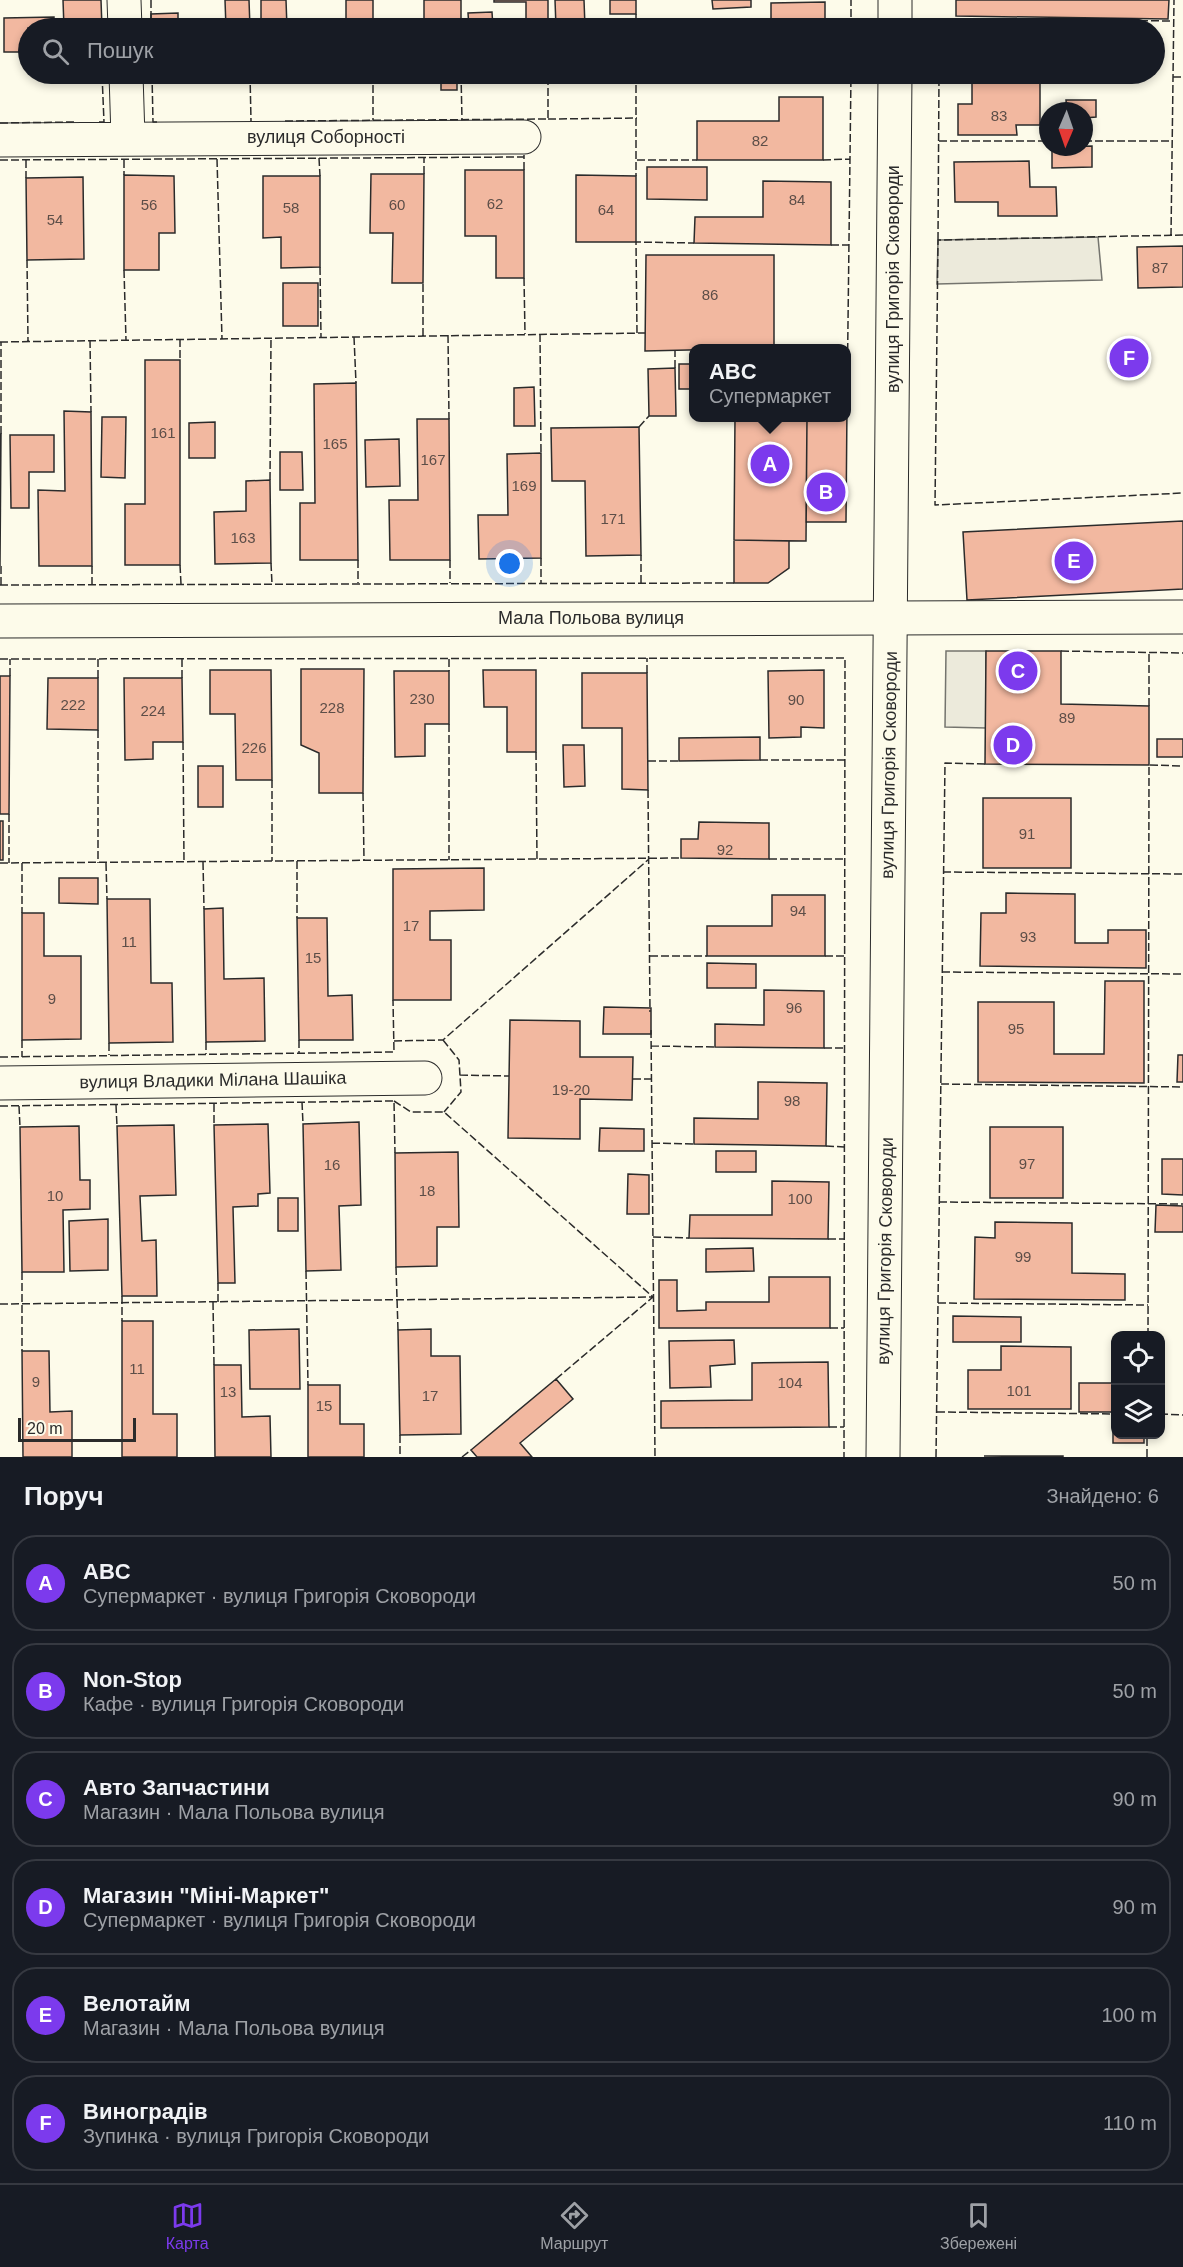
<!DOCTYPE html>
<html lang="uk">
<meta charset="utf-8">
<style>
:root{--surface:#171b24;--page:#20242c;--text:#f1f3f6;--muted:#9ea1a6;--line:#363941;--accent:#7c3aed}
body{margin:0;font-family:Arial,sans-serif;background:var(--page);color:var(--text)}
.controls{position:absolute;right:18px;bottom:18px;display:grid;overflow:hidden;border-radius:12px;box-shadow:0 3px 9px #0003}
.controls button{width:54px;height:54px;display:grid;place-items:center;padding:0;border:0;border-bottom:2px solid var(--line);background:var(--surface);color:var(--text);font:30px sans-serif}
.compass{position:absolute;left:1039px;top:102px;width:54px;height:54px;border-radius:50%;background:var(--surface);box-shadow:0 3px 9px #0003;rotate:182deg}
.scale{position:absolute;left:18px;bottom:15px;width:118px;box-sizing:border-box;padding-left:6px;border:3px solid #2b2b2b;border-top:0;font-size:16px;line-height:21px;white-space:nowrap;color:#2b2b2b;-webkit-text-stroke:4px #fdfbea;paint-order:stroke}
.you{position:absolute;left:510px;top:564px;width:21px;height:21px;margin:-15px;border:4px solid #fff;border-radius:50%;background:#1a73e8;box-shadow:0 0 0 9px #1a73e833}
.badge{display:grid;place-items:center;width:39px;height:39px;border-radius:50%;background:var(--accent);color:#fff;font-size:20px;font-weight:700}
.pin{position:absolute;translate:-50% -50%;border:3px solid #fff;box-shadow:0 2px 6px #0006}
.popup{position:absolute;left:689px;top:344px;width:162px;height:78px;box-sizing:border-box;display:grid;place-content:center;border-radius:12px;background:var(--surface);filter:drop-shadow(0 2px 4px #0005);font-size:20px;white-space:nowrap;color:var(--muted)}
.popup b{font-size:22px;color:var(--text)}
.popup::after{content:'';position:absolute;left:50%;top:100%;margin-left:-12px;border:12px solid transparent;border-top-color:var(--surface)}
.list{margin:0;padding:0;list-style:none}
h2{display:flex;justify-content:space-between;align-items:center;height:78px;margin:0;padding:0 24px;font-size:26px}
h2 small{font-size:20px;font-weight:400;color:var(--muted)}
.list li{display:grid;grid-template-columns:39px 1fr auto;gap:18px;align-items:center;box-sizing:border-box;height:96px;margin:0 12px 12px;padding:0 12px;border:2px solid var(--line);border-radius:24px}
.list b{display:block;font-size:22px;white-space:nowrap}
.list p{margin:0;font-size:20px;white-space:nowrap;color:var(--muted)}
.list em{font-size:20px;font-style:normal;color:var(--muted)}
.icon{flex:none;width:33px;height:33px;fill:none;stroke:currentColor;stroke-width:2;stroke-linecap:round;stroke-linejoin:round}
.map{position:relative;flex:none;width:1183px;height:1457px;overflow:hidden}
.search{position:absolute;background:var(--surface);box-shadow:0 3px 9px #0003;left:18px;right:18px;top:18px;height:66px;display:flex;align-items:center;gap:15px;box-sizing:border-box;padding:0 21px;border-radius:33px;color:var(--muted);font-size:22px}
.sheet{height:726px;background:var(--surface)}
nav{display:flex;justify-content:space-around;align-items:center;box-sizing:border-box;height:84px;border-top:2px solid var(--line);background:var(--surface);font-size:16px;color:var(--muted)}
nav a{display:grid;justify-items:center;gap:3px}
nav .on{color:var(--accent)}
.map>svg:first-child{display:block}
.parking{fill:#eceadb;stroke:#74746e;stroke-width:1.5}
.building{fill:#f2b8a0;stroke:#2b2b2b;stroke-width:1.5}
.lines{fill:none;stroke-linecap:round;stroke-linejoin:round}
.minor-casing{stroke:#2b2b2b;stroke-width:35}
.major-casing{stroke:#2b2b2b;stroke-width:35}
.minor{stroke:#fdfbea;stroke-width:33}
.major{stroke:#fdfbea;stroke-width:33}
.fence{stroke:#2b2b2b;stroke-width:1.5;stroke-dasharray:8 3;stroke-linecap:butt}
.labels{text-anchor:middle;dominant-baseline:central;stroke-width:4.5;stroke-linejoin:round;paint-order:stroke}
.number-label{font-size:15px;fill:#5d4e48}
.street-label{font-size:18px;fill:#2b2b2b;stroke:#fdfbea}
</style>
<div class="map">
<svg width="1183" height="1457" viewBox="0 0 1183 1457">
<rect width="100%" height="100%" fill="#fdfbea"/>
<!-- parking -->
<path class="parking" d="M1098,237L1102,280L937,284L938,240Z
M946,651H986V728L945,727Z"/>
<!-- building -->
<path class="building" d="M63,0H101L102,28H64Z
M225,0H249L250,28H226Z
M261,0H286L287,28H261Z
M346,0H373V28H346Z
M424,0H461V28H424Z
M494,0H548V26H526V2H494Z
M555,0H584L585,27H556Z
M610,0H636V14H610Z
M712,0H751V7L713,9Z
M956,0H1169L1168,19L956,16Z
M825,2V28H771V3Z
M492,12L493,28H469L468,13Z
M178,13V28H151V14Z
M54,17V28H28V52H4V18Z
M441,74H457V90H441Z
M1040,77V125H1016L1017,135H958V104H972V78Z
M779,97H823V160H697V121H779Z
M1066,100H1096V117L1084,118V111H1067Z
M1092,146V167L1052,168V147Z
M1029,161L1030,187H1056L1057,216H998V202H955L954,162Z
M647,167H707V200L647,199Z
M465,170H524V278H496V236H465Z
M371,174H424L423,283H392L393,233H370Z
M124,175L174,176L175,233H159V270H124Z
M576,175L636,176V242H576Z
M263,176H320V267L281,268V237L263,238Z
M83,177L84,259L27,260L26,178Z
M763,181L831,182V245L694,243L695,217H763Z
M1183,246V287L1138,288L1137,247Z
M646,255H774V348L645,351Z
M283,283H318V326H283Z
M145,360H180V565H125V504H145Z
M679,364H694V389H679Z
M675,368L676,416H649L648,369Z
M356,383L358,560H300V503H315L314,384Z
M534,387L535,426H514V388Z
M846,406H847L846,522H806L807,418H846Z
M64,411L91,412L92,566H39L38,490L65,491Z
M102,417H126L125,478L101,477Z
M735,418H807L806,541L734,540Z
M417,419H449L450,560H390L389,500H418Z
M215,422V458H189V423Z
M639,427L641,555L586,556L585,481H552L551,428Z
M0,434H1L0,566Z
M10,435H54V472H29V508H11Z
M399,439L400,486L366,487L365,440Z
M280,452H302L303,490H280Z
M541,453V558L479,559L478,515H508L507,454Z
M270,480L271,563L215,564L214,512L246,511V481Z
M1183,521V589L967,600L963,532Z
M734,540L789,541V568L768,583H734Z
M986,651H1061V704L1149,706V765L985,764Z
M301,669H364L363,793H319V753L301,745Z
M210,670H271L272,780H236L235,714H210Z
M483,670H536V752H507V707H484Z
M824,670V728L801,727V737L769,738L768,671Z
M394,671H449V724H425V756L395,757Z
M582,673H647L648,790L622,789V728H582Z
M0,676H10L9,814H0Z
M48,678H98V730L47,729Z
M124,678H182L183,742H153V759L125,760Z
M760,737V760L679,761V738Z
M1157,739H1183V757H1157Z
M563,745H584L585,786L564,787Z
M198,766H223V807H198Z
M983,798H1071V868H983Z
M0,821H3V860H0Z
M699,822L769,823V859L681,858V839H698Z
M484,868V910L430,911V940H451V1000H393V869Z
M59,878H98V904L59,903Z
M1006,893L1075,894V943H1108V930H1146V968L980,966L981,913H1006Z
M772,895H825V956H707V926H772Z
M107,899H150L151,983H172L173,1042L109,1043Z
M223,908L224,979L264,978L265,1041L206,1042L204,909Z
M22,913H44V956H81V1039L22,1040Z
M297,918H327L328,996L352,995L353,1040H299Z
M707,963L756,964V988H707Z
M1105,981H1144V1083L978,1082V1002H1054V1054H1104Z
M764,990L824,991V1048L715,1047V1024L764,1025Z
M604,1007L651,1008V1034H603Z
M510,1020L580,1021V1057H633L632,1100L580,1099V1139L508,1138Z
M1178,1055H1183V1082H1177Z
M758,1082L827,1083L826,1146L694,1144V1118L758,1119Z
M359,1122L361,1205L339,1206L341,1270L306,1271L303,1124Z
M268,1124L270,1193L258,1194V1206L233,1207L235,1283H218L214,1125Z
M174,1125L176,1195L140,1196L142,1241L156,1240L157,1296H122L117,1126Z
M79,1126L80,1180H90V1209L63,1210L64,1272H22L20,1127Z
M990,1127H1063V1198H990Z
M600,1128L644,1129V1151H599Z
M716,1151H756V1172H716Z
M458,1152L459,1227H437V1266L396,1267L395,1153Z
M1162,1159H1183V1195L1162,1194Z
M628,1174L649,1175V1214H627Z
M772,1181L829,1182L828,1239L689,1238L690,1215H772Z
M278,1198H298V1231H278Z
M1156,1205L1183,1206V1232H1155Z
M108,1219V1270L70,1271L69,1221Z
M995,1222L1072,1223V1273L1125,1274V1300L974,1299L975,1237L995,1238Z
M753,1248L754,1271L706,1272V1249Z
M769,1277H830V1328H659V1280H677V1311L706,1310V1302H769Z
M953,1316L1021,1317V1342H953Z
M122,1321H153V1414H177V1457H122Z
M299,1329L300,1389H250L249,1330Z
M431,1329V1356H460L461,1434L400,1435L398,1330Z
M734,1340L735,1364L710,1366L711,1387L670,1388L669,1341Z
M1001,1346L1071,1347V1409H968V1370H1001Z
M22,1351H49L50,1412L72,1411V1457H23Z
M828,1362L829,1427L661,1428V1401L752,1400V1363Z
M214,1365H241L242,1417L270,1416L271,1457H215Z
M556,1379L573,1399L520,1443L532,1457H477L471,1450Z
M1079,1383H1116V1412H1079Z
M308,1385H340V1424H364V1457H308Z
M1113,1418H1116V1434H1144V1443H1113Z
M984,1456H1063V1457Z"/>
<g class="lines">
<defs>
<path id="minor" d="M124,0L125,28
M126,74L128,138
M0,140L524,137
M0,621L1183,617
M0,1083L425,1078"/>
<path id="major" d="M895,28V0
M883,1457L895,74"/>
</defs>
<!-- minor casing -->
<use href="#minor" class="minor-casing"/>
<!-- major casing -->
<use href="#major" class="major-casing"/>
<!-- minor -->
<use href="#minor" class="minor"/>
<!-- major -->
<use href="#major" class="major"/>
<!-- fence -->
<path class="fence" d="M151,0V18
M636,14V28
M851,28V0
M940,28V19L1174,21
M152,74L153,122H159
M250,74L251,121
M373,74V120
M461,74L462,120
M636,74V176
M1173,77H1183
M548,119L637,118
M285,121L548,119V74
M99,122H104L102,74
M0,123L75,122
M939,141H1048
M1084,141H1172
M319,158L320,176
M217,159L222,339
M0,160L524,157
M26,160V178
M124,160V175
M637,160H697
M823,160L850,159
M524,170V155
M424,174V157
M1183,235L938,240L935,505L1183,493
M1171,236L1174,0
M938,240L939,74
M831,245H849
M27,260L28,341
M320,267L321,337
M124,270L126,340
M524,278L525,334
M637,333L636,242L694,243
M540,334L541,453
M448,335L449,419
M423,336V283
M354,337L356,383
M180,339V360
M90,340L91,412
M0,342L645,333
M675,368V351
M847,406L851,74
M639,427L649,416
M1,434V342
M270,480L271,338
M541,558V583
M358,560V583
M450,560V583
M271,563L272,584
M180,565L181,584
M1,566V585
M92,566V585
M641,583V555
M0,585L734,583
M1061,651L1183,653
M0,659L845,658L844,1457
M449,659V671
M647,673V658
M10,676V659
M98,678V659
M182,678V659
M1149,706V652
M449,724V860
M98,730V863
M183,742L184,862
M536,752L537,859
M760,760H845
M648,761H679
M272,780V861
M648,790L650,1012
M363,793L364,860
M9,814V863
M769,859H845
M297,861V918
M203,862L204,909
M0,863L681,858
M22,863V913
M106,863L107,899
M943,872L1183,874
M650,956H707
M825,956H845
M942,972L1183,974
M651,1030L655,1457
M22,1040V1057
M299,1040V1053
M443,1040L459,1060L461,1092L444,1112
M394,1041L443,1040L649,859
M206,1042V1054
M109,1043V1055
M651,1046L715,1047
M824,1048H845
M0,1057L394,1052L393,1000
M460,1075L509,1076
M633,1079H651
M941,1084L1183,1087
M394,1101L411,1112H444L653,1297
M302,1102L303,1124
M214,1104V1125
M116,1105L117,1126
M0,1106L394,1101L395,1153
M19,1106L20,1127
M652,1143L694,1144
M826,1146L844,1147
M939,1202L1183,1204
M653,1237L689,1238
M828,1239H844
M396,1267L398,1330
M306,1271L308,1385
M22,1272V1351
M218,1283V1302
M122,1296V1321
M213,1302L214,1365
M938,1303L1148,1305
M0,1304L653,1297
M830,1328H844
M1148,1336L1149,765L1183,766
M556,1379L653,1297
M937,1412L1116,1414
M1160,1414L1183,1415
M829,1427H844
M400,1435V1457
M462,1457L471,1450
M936,1457L945,763L985,764
M1147,1457V1434"/>
</g>
<g class="labels">
<!-- number labels -->
<g class="number-label">
<text x="999" y="115">83</text>
<text x="760" y="140">82</text>
<text x="797" y="199">84</text>
<text x="495" y="203">62</text>
<text x="149" y="204">56</text>
<text x="397" y="204">60</text>
<text x="291" y="207">58</text>
<text x="606" y="209">64</text>
<text x="55" y="219">54</text>
<text x="1160" y="267">87</text>
<text x="710" y="294">86</text>
<text x="163" y="432">161</text>
<text x="335" y="443">165</text>
<text x="433" y="459">167</text>
<text x="524" y="485">169</text>
<text x="613" y="518">171</text>
<text x="243" y="537">163</text>
<text x="422" y="698">230</text>
<text x="796" y="699">90</text>
<text x="73" y="704">222</text>
<text x="332" y="707">228</text>
<text x="153" y="710">224</text>
<text x="1067" y="717">89</text>
<text x="254" y="747">226</text>
<text x="1027" y="833">91</text>
<text x="725" y="849">92</text>
<text x="798" y="910">94</text>
<text x="411" y="925">17</text>
<text x="1028" y="936">93</text>
<text x="129" y="941">11</text>
<text x="313" y="957">15</text>
<text x="52" y="998">9</text>
<text x="794" y="1007">96</text>
<text x="1016" y="1028">95</text>
<text x="571" y="1089">19-20</text>
<text x="792" y="1100">98</text>
<text x="1027" y="1163">97</text>
<text x="332" y="1164">16</text>
<text x="427" y="1190">18</text>
<text x="55" y="1195">10</text>
<text x="800" y="1198">100</text>
<text x="1023" y="1256">99</text>
<text x="137" y="1368">11</text>
<text x="36" y="1381">9</text>
<text x="790" y="1382">104</text>
<text x="1019" y="1390">101</text>
<text x="228" y="1391">13</text>
<text x="430" y="1395">17</text>
<text x="324" y="1405">15</text>
</g>
<!-- street labels -->
<g class="street-label">
<text x="326" y="137">вулиця Соборності</text>
<text transform="translate(893 279) rotate(-90)">вулиця Григорія Сковороди</text>
<text x="591" y="618">Мала Польова вулиця</text>
<text transform="translate(889 765) rotate(-89)">вулиця Григорія Сковороди</text>
<text transform="translate(213 1080) rotate(-1)">вулиця Владики Мілана Шашіка</text>
<text transform="translate(885 1251) rotate(-89)">вулиця Григорія Сковороди</text>
</g>
</g>
</svg>
<div class="controls">
<button><svg class="icon" aria-label="locate" viewBox="0 0 24 24"><circle cx="12" cy="12" r="6"/><path d="M12 2v4M12 18v4M2 12h4M18 12h4"/></svg></button>
<button><svg class="icon" aria-label="layers" viewBox="0 0 24 24"><path d="M12 4l9 5-9 5-9-5zM3 14l9 5 9-5"/></svg></button>
</div>
<svg class="compass" viewBox="-18 -18 36 36"><path d="M0-13l5 13h-10z" fill="#e53935"/><path d="M0 13l5-13h-10z" fill="#9ea1a6"/></svg>
<div class="scale">20 m</div>
<div class="you"></div>
<div class="pin badge" style="left:770px;top:464px">A</div>
<div class="popup"><b>ABC</b>Супермаркет</div>
<div class="pin badge" style="left:826px;top:492px">B</div>
<div class="pin badge" style="left:1018px;top:671px">C</div>
<div class="pin badge" style="left:1013px;top:745px">D</div>
<div class="pin badge" style="left:1074px;top:561px">E</div>
<div class="pin badge" style="left:1129px;top:358px">F</div>
<div class="search"><svg class="icon" aria-label="search" viewBox="0 0 24 24"><circle cx="10" cy="10" r="6"/><path d="M15 15l6 6"/></svg>Пошук</div>
</div>
<section class="sheet">
<h2>Поруч<small>Знайдено: 6</small></h2>
<ul class="list">
<li><span class="badge">A</span><div><b>ABC</b><p>Супермаркет · вулиця Григорія Сковороди</p></div><em>50 m</em></li>
<li><span class="badge">B</span><div><b>Non-Stop</b><p>Кафе · вулиця Григорія Сковороди</p></div><em>50 m</em></li>
<li><span class="badge">C</span><div><b>Авто Запчастини</b><p>Магазин · Мала Польова вулиця</p></div><em>90 m</em></li>
<li><span class="badge">D</span><div><b>Магазин &quot;Міні-Маркет&quot;</b><p>Супермаркет · вулиця Григорія Сковороди</p></div><em>90 m</em></li>
<li><span class="badge">E</span><div><b>Велотайм</b><p>Магазин · Мала Польова вулиця</p></div><em>100 m</em></li>
<li><span class="badge">F</span><div><b>Виноградів</b><p>Зупинка · вулиця Григорія Сковороди</p></div><em>110 m</em></li>
</ul>
</section>
<nav>
<a class="on"><svg class="icon" aria-label="map" viewBox="0 0 24 24"><path d="M3 6l6-2 6 2 6-2v14l-6 2-6-2-6 2zM9 4v14M15 6v14"/></svg>Карта</a>
<a><svg class="icon" aria-label="directions" viewBox="0 0 24 24"><path d="M12 3l9 9-9 9-9-9zM9 14v-3h6M13 9l2 2-2 2"/></svg>Маршрут</a>
<a><svg class="icon" aria-label="saved" viewBox="0 0 24 24"><path d="M7 4h10v16l-5-4-5 4z"/></svg>Збережені</a>
</nav>
